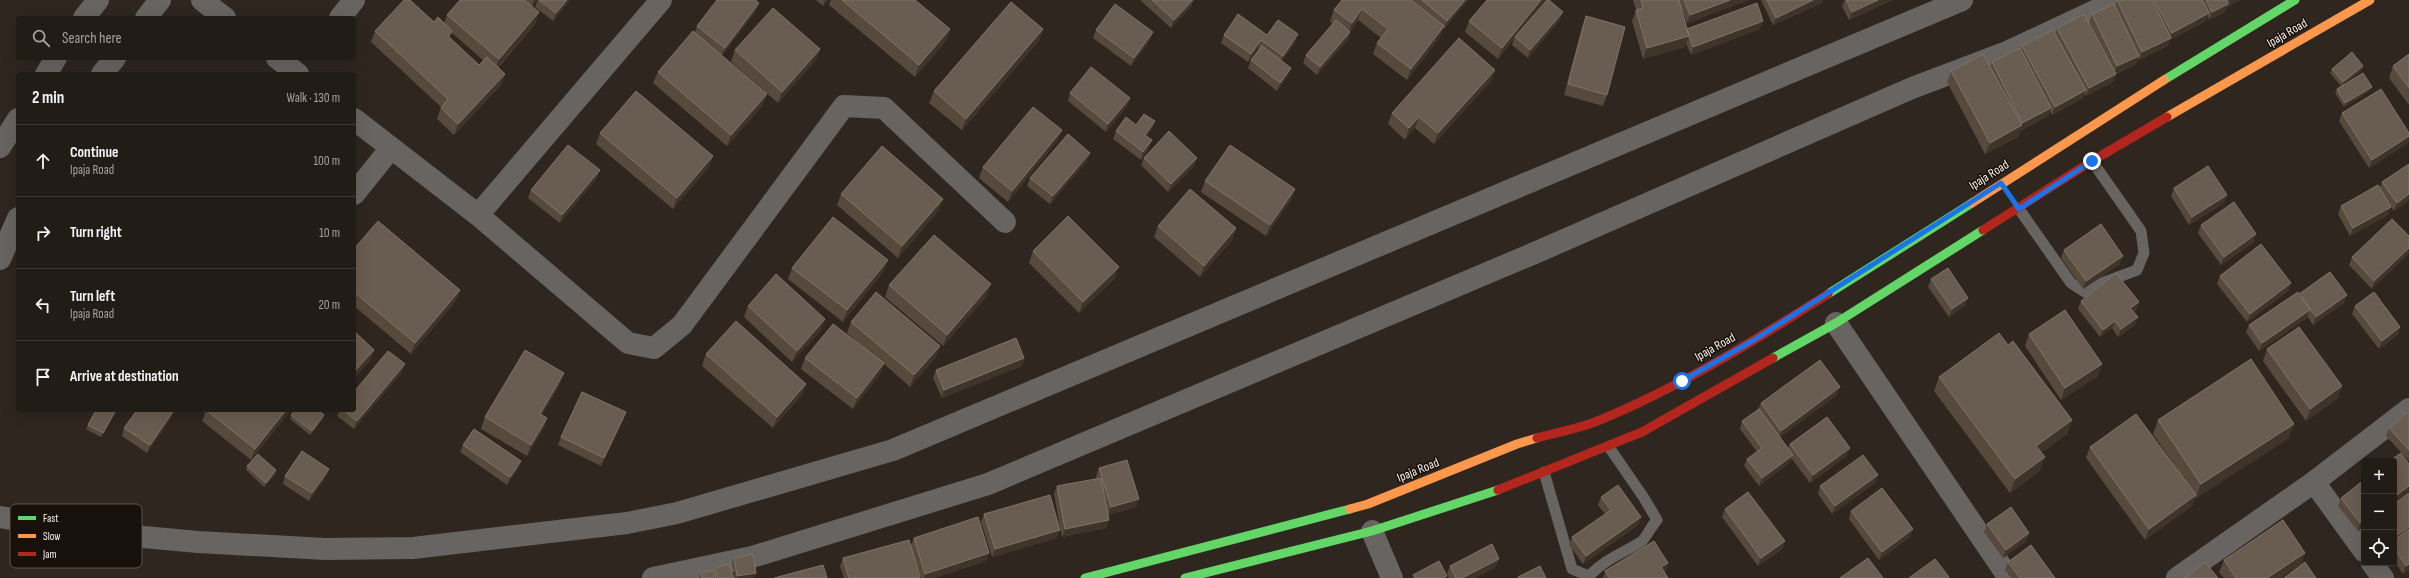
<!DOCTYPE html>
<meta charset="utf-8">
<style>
:root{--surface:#221c17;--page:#2e2924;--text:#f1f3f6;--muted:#a2a1a1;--line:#3f3a36}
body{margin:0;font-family:"Sofia Sans Condensed",sans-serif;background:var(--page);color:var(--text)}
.controls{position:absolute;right:12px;bottom:12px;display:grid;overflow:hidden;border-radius:4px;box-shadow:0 4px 16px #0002}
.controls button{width:36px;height:36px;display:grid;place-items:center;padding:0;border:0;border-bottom:1px solid var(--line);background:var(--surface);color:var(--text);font:20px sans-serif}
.stop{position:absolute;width:12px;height:12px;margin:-9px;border:3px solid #1a73e8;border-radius:50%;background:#fff}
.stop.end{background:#1a73e8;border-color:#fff;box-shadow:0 1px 4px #0008}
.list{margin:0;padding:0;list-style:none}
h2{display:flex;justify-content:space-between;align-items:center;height:52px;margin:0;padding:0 16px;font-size:17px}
h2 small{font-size:13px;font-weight:400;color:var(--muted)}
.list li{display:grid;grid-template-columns:26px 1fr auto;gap:12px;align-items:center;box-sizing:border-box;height:72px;padding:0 16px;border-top:1px solid var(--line)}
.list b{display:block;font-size:15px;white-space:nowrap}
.list p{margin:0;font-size:13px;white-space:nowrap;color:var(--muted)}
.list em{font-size:13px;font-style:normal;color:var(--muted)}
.icon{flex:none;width:22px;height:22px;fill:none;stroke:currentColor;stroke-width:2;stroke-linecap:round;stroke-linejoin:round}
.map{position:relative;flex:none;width:2409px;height:578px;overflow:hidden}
.search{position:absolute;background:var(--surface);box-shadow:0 4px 16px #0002;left:16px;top:16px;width:340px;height:44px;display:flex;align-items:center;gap:10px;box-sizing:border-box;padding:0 14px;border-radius:4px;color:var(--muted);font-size:15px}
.panel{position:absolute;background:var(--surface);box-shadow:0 4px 16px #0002;left:16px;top:72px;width:340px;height:340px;border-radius:4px}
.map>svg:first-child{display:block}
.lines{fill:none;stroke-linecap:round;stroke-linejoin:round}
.lane{stroke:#676461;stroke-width:11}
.street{stroke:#676461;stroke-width:22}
.fast{stroke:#63d668;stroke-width:9}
.slow{stroke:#ff974d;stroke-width:9}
.jam{stroke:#b3261e;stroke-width:9}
.wall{fill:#574a3d;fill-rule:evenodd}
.shaded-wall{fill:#3f3429}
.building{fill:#695c50;stroke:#807368}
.route{stroke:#1a73e8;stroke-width:5}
.labels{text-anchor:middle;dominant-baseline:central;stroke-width:3;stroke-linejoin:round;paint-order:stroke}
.street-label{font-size:13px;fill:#fcf2ea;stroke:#17100b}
.key{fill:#17100b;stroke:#5c544e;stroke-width:1}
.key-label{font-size:11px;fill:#fcf2ea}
</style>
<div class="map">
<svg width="2409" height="578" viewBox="0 0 2409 578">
<rect width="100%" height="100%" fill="#2e261f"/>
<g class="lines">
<!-- lane -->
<path class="lane" d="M2019,209L2071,283L2085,292L2102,283L2137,270L2144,253L2141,231L2092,161
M1544,472L1572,569L1589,576C1608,557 1622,554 1642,541C1645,539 1652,525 1657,520L1644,498L1609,447"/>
<!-- street -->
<path class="street" d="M202,0L225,18
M84,18L98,0
M146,18L160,0
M340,18L354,0
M277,58L298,74
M46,74L56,58
M102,74L115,58
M354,119L478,215L628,343L654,348L682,325L844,106L884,108L1005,222
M0,147L18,119
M354,194L391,148
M478,215L661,0
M0,259L18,218
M1836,323L2009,578
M2314,482L2364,551
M0,517L111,534L198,542L325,549L413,548L627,523L677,513L893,450L1962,0
M1372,531L1392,578
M2372,563L2383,578
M653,578L752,557L988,484L1537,252L1912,88L2007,52L2118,0
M2177,578L2314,482L2409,409"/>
<!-- fast -->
<path class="fast" d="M2164,80L2295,0
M1828,294L1972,203
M1773,358L1836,323L1983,230
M1085,578L1350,509
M1185,578L1372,531L1498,490"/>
<!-- slow -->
<path class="slow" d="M2167,117L2370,0
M1972,203L2164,80
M1350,509L1368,504L1517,444L1537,438"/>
<!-- jam -->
<path class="jam" d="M1983,230L2092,161L2167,117
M1537,438C1556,433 1576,429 1595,422C1677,389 1754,341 1828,294
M1498,490L1642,432L1773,358"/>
</g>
<!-- wall -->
<path class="wall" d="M460,0H537L532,7L539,12L535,24L498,68L505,74L501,85L454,135L437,119L441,107L371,42L375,31L434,22L444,24L447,15ZM452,33L483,60L479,65L450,38Z
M538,0H570L553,21L535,7Z
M816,0H828L823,6Z
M831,0H915L950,29L946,41L915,77L829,5Z
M1140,0H1193L1191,7L1171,28Z
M1342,0H1468L1444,29L1443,28L1440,37L1407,80L1373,54L1377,43L1381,38L1358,20L1350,32L1348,40L1317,75L1303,63L1306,55L1333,24L1330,21L1334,10Z
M1633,0H1749L1687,23L1680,4L1687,29H1760L1691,55L1686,43L1685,47L1643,59L1632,21L1636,10Z
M1761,0H1823L1822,3L1773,25Z
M1845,0H1893L1849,20L1842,6Z
M2117,0H2240L2227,7L2225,12L2209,20L2208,16L2206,21L2170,40L2168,46L2139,60L2138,58L2136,64L2116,74L2113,82L2086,96L2085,94L2083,98L2052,115L2050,111L2048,116L2020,131L2018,137L1985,154L1947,82L1951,71L1990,67L1992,62L2021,50L2022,46L2055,33L2057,28L2097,39L2089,22L2092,14L2115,6Z
M756,11L722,55L718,52L763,105L727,146L653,83L658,72L695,32L697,26Z
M1586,16L1607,95L1603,106L1564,95L1582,27Z
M1560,20L1528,58L1512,45L1514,39L1498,59L1465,32L1469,21Z
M1043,29L1039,41L962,130L929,103L934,91Z
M1096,30L1153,32L1150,40L1131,66L1093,38Z
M1224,35H1267L1295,42L1282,61L1291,68L1288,76L1277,91L1248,68L1251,60L1259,49L1258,48L1248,62L1221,43Z
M820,49L816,60L778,103L731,62L735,50Z
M2409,54V105L2389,78L2393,66Z
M2332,69L2362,70L2343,85L2370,91L2344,107L2335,93L2337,89L2341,86L2330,73Z
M1491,81L1434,144L1415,128L1405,140L1388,124L1392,113Z
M1070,93L1130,98L1127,106L1106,132L1068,101Z
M2342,113L2409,133V140L2408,143L2369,168L2339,121Z
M1155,121L1152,129L1147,136L1149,148L1141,160L1113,139L1116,131L1136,125Z
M1062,130L1057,141L1008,202L979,178L983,167Z
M600,133L713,156L709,167L673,209L596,144Z
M1144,158L1194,166L1168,192L1141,165Z
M1087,161L1050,204L1027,186L1030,178Z
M2409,164V200L2394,211L2387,201L2391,207L2388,215L2350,236L2338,214L2341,206L2380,188L2382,182Z
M600,170L597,178L560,223L528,198L531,190Z
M1205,181L1295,189L1291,200L1266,236L1201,192Z
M2174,188L2227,195L2224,203L2189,225L2171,196Z
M841,194L939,210L898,258L837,205Z
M2201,225L2254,242L2221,265L2198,233Z
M1158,226L1236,228L1232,240L1200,277L1154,237Z
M2409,236L2372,289L2349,265L2352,257Z
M354,249L456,301L411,354L354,306Z
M2064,250L2120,264L2083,289L2061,258Z
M1033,251L1115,278L1079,313L1029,263Z
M792,268L884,271L843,322L788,279Z
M2220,276L2291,283L2288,291L2247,322L2217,284Z
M1931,279L1968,298L1965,306L1949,317L1928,287Z
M889,285L987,296L943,346L885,297Z
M2299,294L2344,303L2313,325L2308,317L2307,318L2259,351L2246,332L2249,325Z
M2081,301L2139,302L2136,310L2133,312L2135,325L2118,337L2112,328L2100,337L2078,309Z
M748,306L821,330L792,362L744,317Z
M2355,306L2400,327L2398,335L2379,349L2352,314Z
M851,322L940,346L936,357L910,387L884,364L880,374L853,409L801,369L805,358L862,346L847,333Z
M2029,334L2098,376L2061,400L2025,346Z
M2008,345L2072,420L2067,434L2041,453L2040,471L2010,493L1934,391L1939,377Z
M2267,349L2338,398L2306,421L2263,361Z
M706,354L806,384L802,395L773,428L702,366Z
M1024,358L1022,366L942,398L933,378L936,370Z
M402,372L354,429L337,416L340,410H354Z
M560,384L542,415L547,418L543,429L527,456L481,429L485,417Z
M1837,395L1780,437L1788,448L1790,444L1847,456L1810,483L1792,459L1790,462L1759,486L1744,466L1747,459L1757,452L1740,429L1742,421L1758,409L1761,403Z
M174,410L171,418L147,453L122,436L124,428Z
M206,410H291L251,460L202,421Z
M2409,411V461L2386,436L2389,428Z
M626,412L623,420L601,466L558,445L561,437Z
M114,414L101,437L86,429L88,425Z
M291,415L323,419L310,435L290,419Z
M2158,420L2289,438L2196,498L2195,497L2192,506L2145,540L2086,458L2090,447L2178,470L2153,434Z
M463,445L521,461L518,469L507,485L460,452Z
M247,466L276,470L275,475L264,487L246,470Z
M1099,468L1136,507L1108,515L1106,528L1062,537L1054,494L1057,486L1097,479L1096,476Z
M329,469L326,477L309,501L283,484L285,476Z
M1878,475L1875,483L1832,514L1818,494L1820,486Z
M2364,480V526L2358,531L2338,506L2341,498Z
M2409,493V570L2403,574L2394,561V504Z
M1601,497L1638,525L1583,564L1569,545L1572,537L1605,514L1598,505Z
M1725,509L1785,541L1782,549L1758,566L1722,517Z
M1851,511L1913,529L1910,537L1879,560L1849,519Z
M984,514L1057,538L992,557L981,522Z
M1987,524L2029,533L2026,541L2003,558L1984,532Z
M914,538L989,553L986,561L934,578H921L912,551L919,578H844L840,566L843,558L911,545Z
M2305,553L2301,564L2280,578H2224L2219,572L2224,560Z
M734,558L756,573L755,577L748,578H735L732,562Z
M2008,562L2055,578H2011L2005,570Z
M1668,563L1665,571L1664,572L1668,578H1603L1605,571Z
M1450,566L1496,567L1474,578H1449L1447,574Z
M715,568L734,578H699V577L701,573L714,570Z"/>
<!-- shaded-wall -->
<path class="shaded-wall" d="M534,0H537L531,8Z
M567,0H570L553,21L556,13Z
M825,0H828L823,6Z
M1193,0L1191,7L1171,28L1174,20Z
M1465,0H1468L1444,29L1447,21Z
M1541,0H1546L1515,37L1514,39L1498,59L1502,48Z
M1730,0H1749L1687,23L1690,15Z
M1813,0H1823L1822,3L1773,25L1776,18Z
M1878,0H1893L1849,20L1852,12Z
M2230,0H2240L2227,8Z
M759,3L756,11L722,55L725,48Z
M2228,4L2225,12L2209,20L2212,12Z
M1362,9L1358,20L1347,35L1352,23Z
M539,12L535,24L495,70L499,59Z
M1563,12L1560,20L1528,58L1530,50Z
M2209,13L2206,21L2170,40L2168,46L2139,60L2142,52L2169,39L2172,33Z
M1763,21L1760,29L1691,55L1693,47Z
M1444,26L1440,37L1407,80L1411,69Z
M950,29L946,41L915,77L919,65Z
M1043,29L1039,41L962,130L966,119Z
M452,31L448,42V36Z
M1153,32L1150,40L1131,66L1134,58Z
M1350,32L1348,40L1317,75L1320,67Z
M1298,34L1295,42L1280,64L1283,56Z
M1689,36L1685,47L1643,59L1647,48Z
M1261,40L1258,48L1248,62L1251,54Z
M820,49L816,60L778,103L782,92Z
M2139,56L2136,64L2114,74L2117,66Z
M2363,66L2362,70L2342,87L2343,82Z
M1291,68L1288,76L1277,91L1280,83Z
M1495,70L1491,81L1434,144L1438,133Z
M505,74L501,85L454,135L458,124Z
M2116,74L2113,82L2086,96L2089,88Z
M2372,87L2370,91L2344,107L2345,103Z
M2086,90L2083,98L2052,115L2055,107Z
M767,94L763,105L727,146L731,135Z
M1130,98L1127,106L1106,132L1108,124Z
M2051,108L2048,116L2020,131L2018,137L1985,154L1990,143L2021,125L2022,123Z
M1419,117L1415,128L1405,140L1409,128Z
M1155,121L1152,129L1142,143L1145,135Z
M1062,130L1057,141L1008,202L1012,191Z
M2409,136V140L2408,143L2369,168L2372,160Z
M1152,140L1149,148L1141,160L1143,152Z
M1090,153L1087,161L1050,204L1053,196Z
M713,156L709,167L673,209L677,198Z
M1197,158L1194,166L1168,192L1171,184Z
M600,170L597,178L560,223L562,215Z
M1295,189L1291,200L1266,236L1270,225Z
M2409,194V200L2394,211L2397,203Z
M2227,195L2224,203L2189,225L2192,217Z
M943,199L939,210L898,258L902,246Z
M2391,207L2388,215L2350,236L2353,228Z
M1236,228L1232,240L1200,277L1204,266Z
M2256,234L2254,242L2221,265L2224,257Z
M2409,248V254L2372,289L2374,281Z
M2123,256L2120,264L2083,289L2086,281Z
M888,260L884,271L843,322L847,310Z
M1119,267L1115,278L1079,313L1083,302Z
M2291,283L2288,291L2247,322L2250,314Z
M991,284L987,296L943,346L947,335Z
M460,290L456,301L411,354L415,343Z
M2347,295L2344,303L2313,325L2316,317Z
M1968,298L1965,306L1949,317L1952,309Z
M2139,302L2136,310L2127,316L2130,308Z
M2310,310L2307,318L2259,351L2262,343Z
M2138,317L2135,325L2118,337L2121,329Z
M825,319L821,330L792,362L797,351Z
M2115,321L2112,328L2100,337L2103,330Z
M2400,327L2398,335L2379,349L2382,341Z
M940,346L936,357L910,387L914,375Z
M374,350L370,361L354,379V372Z
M1024,358L1022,366L942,398L944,390Z
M884,363L880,374L853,409L857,398Z
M405,364L402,372L354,429L357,421Z
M2102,364L2098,376L2061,400L2065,388Z
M564,373L560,384L536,425L540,414Z
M806,384L802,395L773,428L777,417Z
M2342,386L2338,398L2306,421L2310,409Z
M1840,387L1837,395L1778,439L1781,431Z
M174,410L171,418L147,453L150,445Z
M286,410H291L251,460L255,449Z
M626,412L623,420L601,466L604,458Z
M324,415L323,419L310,435L312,431Z
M547,418L543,429L527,456L531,445Z
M2072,420L2067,434L2031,460L2036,446Z
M2294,424L2289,438L2196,498L2201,484Z
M1850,448L1847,456L1810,483L1813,475Z
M1793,455L1790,462L1759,486L1762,478Z
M2045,457L2040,471L2010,493L2015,479Z
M521,461L518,469L507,485L510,477Z
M329,469L326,477L309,501L312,493Z
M276,470L275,475L264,487L266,483Z
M1878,475L1875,483L1832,514L1835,506Z
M2409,486V492L2394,503V497Z
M2196,495L2192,506L2145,540L2149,529Z
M1139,499L1136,507L1108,515L1111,507Z
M1641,517L1638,525L1583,564L1586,556Z
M1109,520L1106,528L1062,537L1065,529Z
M2364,520V526L2358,531L2360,523Z
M2409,527V533L2394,543V537Z
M1913,529L1910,537L1879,560L1882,552Z
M1060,530L1057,538L992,557L995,549Z
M2029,533L2026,541L2003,558L2006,550Z
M1785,541L1782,549L1758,566L1761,558Z
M989,553L986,561L934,578H924L925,574Z
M2305,553L2301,564L2280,578H2267Z
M1499,559L1496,567L1474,578H1462Z
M1668,563L1665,571L1658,575L1661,567Z
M2409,564V570L2403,574L2406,566Z
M756,573L755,577L748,578H736L737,576Z"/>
<!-- building -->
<path class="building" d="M404,0H410L434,22L438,17L452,31L448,36L479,65L487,57L505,74L458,124L441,108L448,99L375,31Z
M460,0H524L539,12L499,59L447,15Z
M539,0H567L556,13Z
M717,0H755L759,3L725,48L697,26Z
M842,0H915L950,29L919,65Z
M1152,0H1193L1174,20Z
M1342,0H1411L1444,26L1411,69L1377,43L1388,29L1362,9L1352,23L1334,10Z
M1422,0H1465L1447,21Z
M1487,0H1541L1502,48L1469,21Z
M1547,0H1549L1563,12L1530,50L1515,37Z
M1641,0H1679L1689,36L1647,48L1636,10L1643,8Z
M1684,0H1730L1690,15Z
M1767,0H1813L1776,18Z
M1846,0H1878L1852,12Z
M2117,0H2152L2171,38L2142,52Z
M2154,0H2202L2209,13L2172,33Z
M2206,0H2226L2228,4L2212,12Z
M1011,2L1043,29L966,119L934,91Z
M1757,3L1763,21L1693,47L1687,29Z
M1115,4L1153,32L1134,58L1096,30Z
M2114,4L2139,56L2117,66L2092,14Z
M773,8L820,49L782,92L735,50Z
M1238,14L1267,35L1278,20L1298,34L1283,56L1261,40L1251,54L1224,35Z
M2084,14L2116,74L2089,88L2057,28Z
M1586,16L1625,27L1607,95L1568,84Z
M1336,20L1350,32L1320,67L1306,55Z
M2053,30L2086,90L2055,107L2022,46Z
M693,31L767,94L731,135L658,72Z
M1459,38L1495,70L1438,133L1419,117L1409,128L1392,113Z
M1262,46L1291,68L1280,83L1251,60Z
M2020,48L2051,108L2022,123L1992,62Z
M2352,52L2363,66L2343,82L2332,69Z
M1983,54L2022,125L1990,143L1951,71Z
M2409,54V88L2393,66Z
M1091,67L1130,98L1108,124L1070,93Z
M2363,73L2372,87L2345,103L2337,89Z
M2381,89L2409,133V136L2372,160L2342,113Z
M636,91L713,156L677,198L600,133Z
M1033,107L1062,130L1012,191L983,167Z
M1144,114L1155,121L1145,135L1152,140L1143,152L1116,131L1126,117L1136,125Z
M1169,131L1197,158L1171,184L1144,158Z
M1068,134L1090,153L1053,196L1030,178Z
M568,145L600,170L562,215L531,190Z
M1230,145L1295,189L1270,225L1205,181Z
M882,146L943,199L902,246L841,194Z
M2409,164V194L2397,203L2382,182Z
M2208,166L2227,195L2192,217L2174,188Z
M2378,185L2391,207L2353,228L2341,206Z
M1190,189L1236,228L1204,266L1158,226Z
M2234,202L2256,234L2224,257L2201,225Z
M1068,216L1119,267L1083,302L1033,251Z
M833,217L888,260L847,310L792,268Z
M2392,219L2409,236V248L2374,281L2352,257Z
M378,221L460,290L415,343L354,292V249Z
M2101,224L2123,256L2086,281L2064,250Z
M934,235L991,284L947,335L889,285Z
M2261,244L2291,283L2250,314L2220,276Z
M1948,268L1968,298L1952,309L1931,279Z
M2330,272L2347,295L2316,317L2301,296L2310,310L2262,343L2249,325L2298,292L2299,294Z
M2116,273L2139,302L2130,308L2138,317L2121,329L2115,321L2103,330L2081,301Z
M776,274L825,319L797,351L748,306Z
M876,292L940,346L914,375L851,322Z
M2374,292L2400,327L2382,341L2355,306Z
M2065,310L2102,364L2065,388L2029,334Z
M736,321L806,384L777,417L706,354Z
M833,324L884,363L857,398L805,358Z
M2299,327L2342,386L2310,409L2267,349Z
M354,331L374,350L354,372Z
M1999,333L2008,345L2013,341L2072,420L2036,446L2045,457L2015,479L1939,377Z
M1016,338L1024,358L944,390L936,370Z
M525,350L564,373L540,414L547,418L531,445L485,417Z
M388,351L405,364L357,421L343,410H354V392Z
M2251,359L2294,424L2201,484L2158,420Z
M1820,360L1840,387L1781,431L1761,403Z
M582,392L626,412L604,458L561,437Z
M1759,409L1793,455L1762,478L1747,459L1762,448L1742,421Z
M96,410H116L103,433L88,425Z
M137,410H174L150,445L124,428Z
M206,410H286L255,449Z
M295,410H318L324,415L312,431L291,415Z
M2409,411V450L2389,428Z
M2136,414L2196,495L2149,529L2090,447Z
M1827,417L1850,448L1813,475L1790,444Z
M474,429L521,461L510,477L463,445Z
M302,451L329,469L312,493L285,476Z
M2401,453L2409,464V486L2394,497V461H2389Z
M258,454L276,470L266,483L247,466Z
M1863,455L1878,475L1835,506L1820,486Z
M1127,460L1139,499L1111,507L1099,468Z
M1101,478L1109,520L1065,529L1057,486Z
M2364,480V520L2360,523L2341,498Z
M1618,485L1641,517L1586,556L1572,537L1611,510L1601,497Z
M1882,488L1913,529L1882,552L1851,511Z
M1748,492L1785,541L1761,558L1725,509Z
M2409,493V527L2394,537V504Z
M1050,495L1060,530L995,549L984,514Z
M2011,507L2029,533L2006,550L1987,524Z
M978,517L989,553L925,574L914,538Z
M2283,520L2305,553L2267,578H2236L2224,560Z
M2409,529V564L2406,566L2394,548V540Z
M909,540L920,577L916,578H849L843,558Z
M1654,541L1668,563L1661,567L1668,578H1610L1605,571Z
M1492,544L1499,559L1462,578H1456L1450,566Z
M2031,545L2055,578H2020L2008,562Z
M753,554L756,573L737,576L734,558Z
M1868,558L1883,578H1840Z
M1935,559L1949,577L1948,578H1909Z
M1439,561L1447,576L1443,578H1415L1413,575Z
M2205,562L2218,578H2185Z
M2305,562L2316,578H2284Z
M729,564L734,578H718L715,568Z
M823,565L827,578H774Z
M1540,566L1546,578H1518V577Z
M714,570L716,578H702L701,573Z"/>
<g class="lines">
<!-- route -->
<path class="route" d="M1682,381L1754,340L2001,183L2019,209L2092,161"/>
</g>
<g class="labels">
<!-- street labels -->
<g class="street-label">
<text transform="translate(2287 33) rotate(-30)">Ipaja Road</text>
<text transform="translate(1989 175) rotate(-32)">Ipaja Road</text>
<text transform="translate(1715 347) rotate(-29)">Ipaja Road</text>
<text transform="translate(1418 470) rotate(-22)">Ipaja Road</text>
</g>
</g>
<!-- legend -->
<rect x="10" y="504" width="132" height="64" rx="6" class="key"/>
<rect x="18" y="516" width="18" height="4" fill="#63d668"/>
<rect x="18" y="534" width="18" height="4" fill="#ff974d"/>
<rect x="18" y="552" width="18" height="4" fill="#b3261e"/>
<g class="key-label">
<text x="43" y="522">Fast</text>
<text x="43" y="540">Slow</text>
<text x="43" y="558">Jam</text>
</g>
</svg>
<div class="controls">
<button>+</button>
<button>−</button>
<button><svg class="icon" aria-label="locate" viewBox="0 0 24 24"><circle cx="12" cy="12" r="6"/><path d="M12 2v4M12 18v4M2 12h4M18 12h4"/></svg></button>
</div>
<div class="stop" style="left:1682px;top:381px"></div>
<div class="stop end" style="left:2092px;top:161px"></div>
<div class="search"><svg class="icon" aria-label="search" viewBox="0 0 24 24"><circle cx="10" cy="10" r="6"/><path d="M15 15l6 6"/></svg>Search here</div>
<section class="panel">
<h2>2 min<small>Walk · 130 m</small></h2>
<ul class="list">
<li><svg class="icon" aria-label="ahead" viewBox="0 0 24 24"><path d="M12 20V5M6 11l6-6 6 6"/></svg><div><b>Continue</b><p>Ipaja Road</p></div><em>100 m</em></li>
<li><svg class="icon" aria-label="right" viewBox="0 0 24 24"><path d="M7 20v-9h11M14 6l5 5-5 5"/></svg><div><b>Turn right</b></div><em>10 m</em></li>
<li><svg class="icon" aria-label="left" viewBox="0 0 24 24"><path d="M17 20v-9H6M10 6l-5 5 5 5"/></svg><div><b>Turn left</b><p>Ipaja Road</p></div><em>20 m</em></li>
<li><svg class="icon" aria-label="arrive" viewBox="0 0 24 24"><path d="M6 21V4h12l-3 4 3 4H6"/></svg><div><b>Arrive at destination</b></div></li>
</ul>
</section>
</div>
